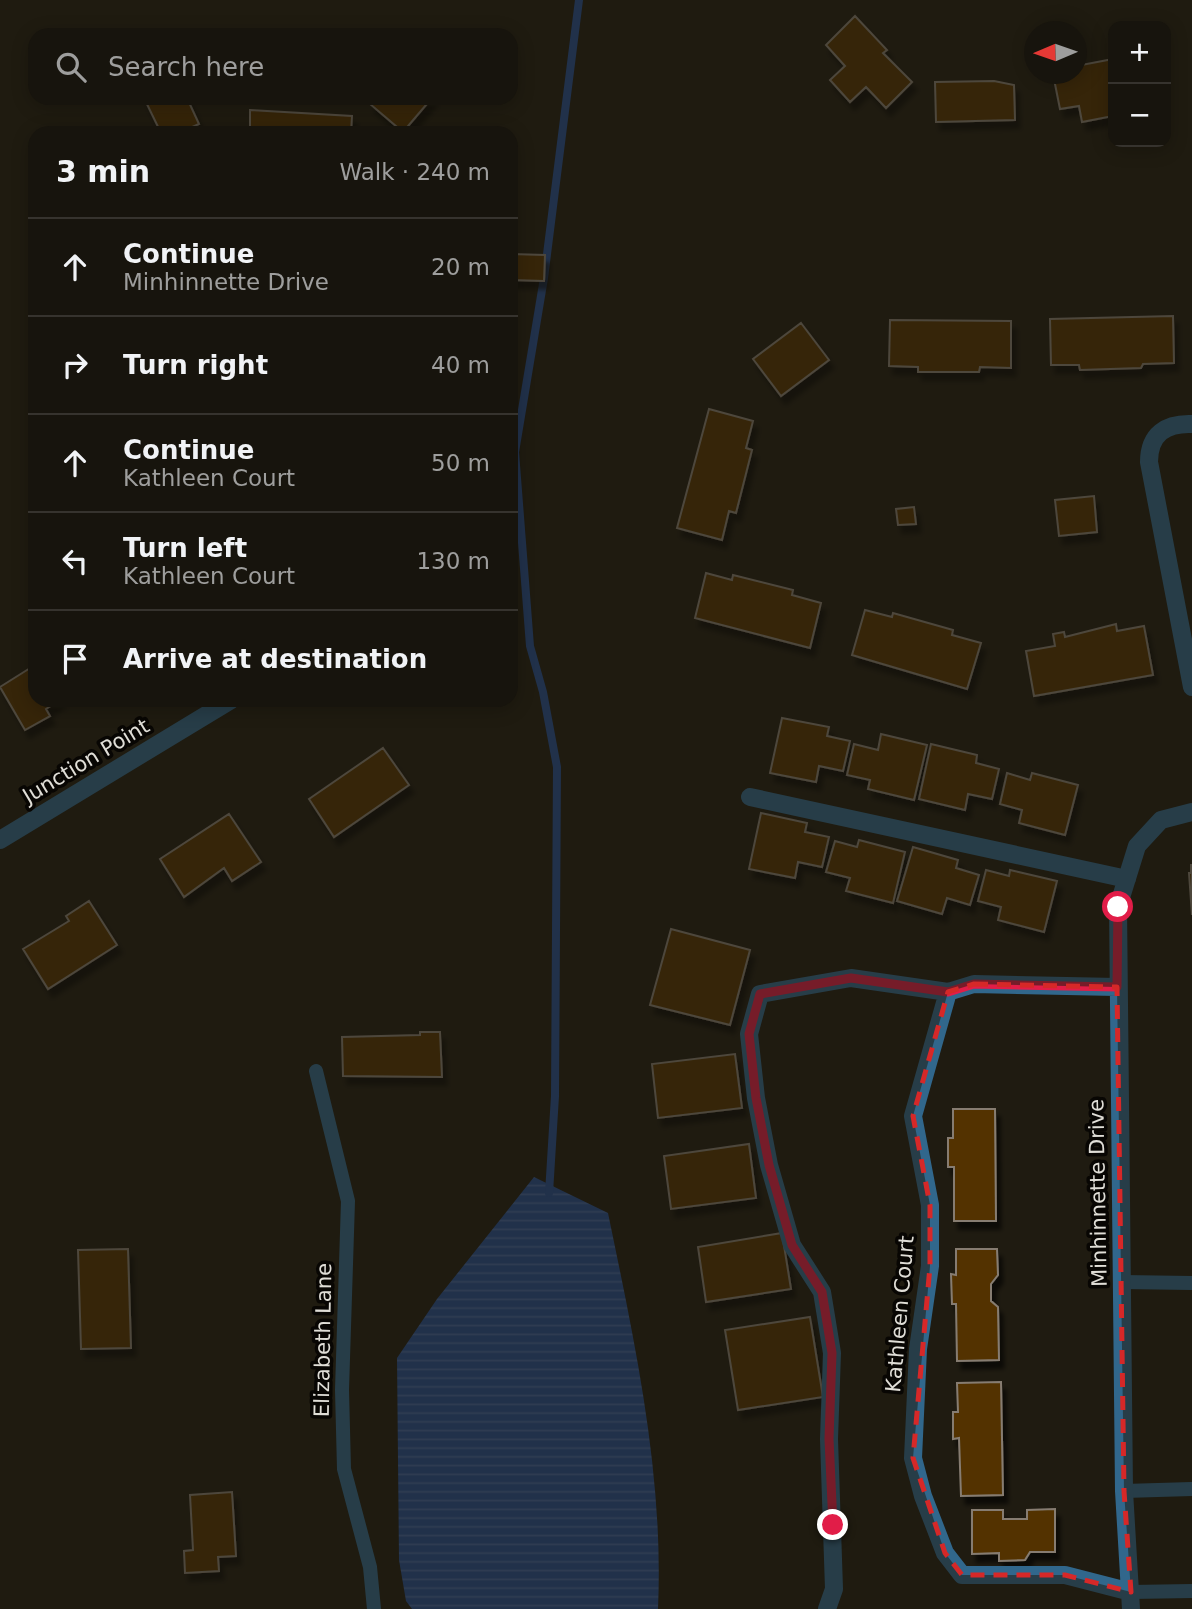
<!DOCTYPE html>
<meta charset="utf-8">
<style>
:root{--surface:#17140d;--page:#24211b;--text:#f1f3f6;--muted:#9e9e9d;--line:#36332e}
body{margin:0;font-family:"DejaVu Sans",sans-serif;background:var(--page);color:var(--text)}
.controls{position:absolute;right:21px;top:21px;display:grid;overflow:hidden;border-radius:14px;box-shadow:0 4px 18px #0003}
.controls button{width:63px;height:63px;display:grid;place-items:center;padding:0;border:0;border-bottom:2px solid var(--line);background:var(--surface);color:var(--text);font:35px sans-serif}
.compass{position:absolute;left:1024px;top:21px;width:63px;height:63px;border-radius:50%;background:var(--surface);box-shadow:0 4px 18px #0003;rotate:268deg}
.stop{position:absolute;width:21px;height:21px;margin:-16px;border:5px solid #e11d48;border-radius:50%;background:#fff}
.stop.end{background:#e11d48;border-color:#fff;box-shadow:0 2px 7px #0008}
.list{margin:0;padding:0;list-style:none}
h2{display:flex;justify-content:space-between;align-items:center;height:91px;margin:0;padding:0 28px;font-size:30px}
h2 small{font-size:23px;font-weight:400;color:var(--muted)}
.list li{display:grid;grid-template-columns:46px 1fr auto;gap:21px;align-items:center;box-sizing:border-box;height:98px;padding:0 28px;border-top:2px solid var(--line)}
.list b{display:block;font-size:26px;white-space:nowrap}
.list p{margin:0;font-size:23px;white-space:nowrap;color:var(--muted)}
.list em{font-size:23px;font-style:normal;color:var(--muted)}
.icon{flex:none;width:38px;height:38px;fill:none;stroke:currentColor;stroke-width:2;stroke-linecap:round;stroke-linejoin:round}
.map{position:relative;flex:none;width:1192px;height:1609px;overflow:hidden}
.search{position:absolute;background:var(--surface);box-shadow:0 4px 18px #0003;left:28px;top:28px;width:490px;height:77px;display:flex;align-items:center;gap:18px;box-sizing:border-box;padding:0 24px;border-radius:21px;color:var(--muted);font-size:26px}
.panel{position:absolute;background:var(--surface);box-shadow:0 4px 18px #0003;left:28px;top:126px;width:490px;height:581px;border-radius:21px}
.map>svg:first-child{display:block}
.water{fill:url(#water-rules)}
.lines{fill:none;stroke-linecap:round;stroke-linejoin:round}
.stream{stroke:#244c91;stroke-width:8}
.building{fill:#523302;stroke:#867c71;stroke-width:2;filter:url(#shadow)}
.service{stroke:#31678c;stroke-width:14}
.minor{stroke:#31678c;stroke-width:18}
.route{stroke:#e11d48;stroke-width:9}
.marked{fill:none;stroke:#d62828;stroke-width:5;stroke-dasharray:14 9;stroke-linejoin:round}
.labels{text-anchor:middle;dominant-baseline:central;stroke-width:7;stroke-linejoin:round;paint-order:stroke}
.street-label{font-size:21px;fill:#e0ded7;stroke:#080603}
</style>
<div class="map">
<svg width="1192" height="1609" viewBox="0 0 1192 1609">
<defs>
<pattern id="water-rules" width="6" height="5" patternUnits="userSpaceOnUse" patternTransform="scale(1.75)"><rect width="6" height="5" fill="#244c91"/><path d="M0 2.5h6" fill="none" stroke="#4465a0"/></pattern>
<filter id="shadow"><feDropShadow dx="4.5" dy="8" stdDeviation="2" flood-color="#0009"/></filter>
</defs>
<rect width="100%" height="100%" fill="#1f1b11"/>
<!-- water -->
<path class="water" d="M534,1177L608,1213C635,1344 664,1474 658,1609H412L406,1601L399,1560L397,1358L437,1299Z"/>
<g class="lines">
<!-- stream -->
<path class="stream" d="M549,1193L555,1096L557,767L543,692L530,646L515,452L544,278L579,0"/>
</g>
<!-- building -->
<path class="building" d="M855,16L887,50L883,53L912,82L886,108L866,87L850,102L830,80L845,66L826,45Z
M1113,59V116L1082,122L1079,106L1060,109L1053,74H1076V66Z
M994,81L1014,85L1015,120L936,122L935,82Z
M144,98H187L199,124L179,133H161Z
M375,98H432L403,132L370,104Z
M250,110L352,116L351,133H250Z
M511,254L545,255L544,281L511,280Z
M1173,316L1174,363L1143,364L1141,368L1080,370L1079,365H1051L1050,319Z
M890,320L1011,321V368L980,367L979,372H918V367L889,366Z
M801,323L829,360L781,396L753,359Z
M709,409L753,421L746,448L752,450L736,513L729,511L722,540L677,528Z
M1094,496L1097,532L1059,536L1055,500Z
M914,507L916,524L898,525L896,509Z
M706,573L732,580L733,575L793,590L792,595L821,603L810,648L695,618Z
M865,610L892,617L893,613L953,630L952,635L981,643L967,689L852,655Z
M1116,624L1117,631L1144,626L1153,675L1034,696L1026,651L1055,646L1053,634L1064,632L1065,637Z
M35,665V700H60L46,709L50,716L25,730L0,687Z
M782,718L829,727L827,736L850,741L843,771L819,766L816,782L770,773Z
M881,734L927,745L914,800L868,789L870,780L847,775L854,744L878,750Z
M931,744L977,755L976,763L999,769L992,799L968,794L965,810L919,799Z
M383,748L409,785L334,837L309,799Z
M1007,773L1030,780L1032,773L1078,785L1065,835L1019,823L1022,810L1000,804Z
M761,813L807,823L805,832L829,837L822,867L798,862L795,878L749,869Z
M229,814L261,862L232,881L224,868L184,897L160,859Z
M859,840L905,852L893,903L846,891L850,878L826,872L835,841L857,847Z
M913,847L958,860L956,868L979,875L970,905L947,898L942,914L897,901Z
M1191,865H1192V915L1189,873H1191Z
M986,870L1009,876L1010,870L1057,881L1044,932L998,920L1001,907L978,901Z
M89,901L117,945L48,989L23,949L69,921L66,916Z
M671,929L750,950L730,1025L650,1005Z
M420,1032H440L442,1077L343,1076L342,1037L420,1035Z
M735,1054L742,1108L658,1118L652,1064Z
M953,1109H995L996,1221H954V1167H948V1138H953Z
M749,1144L756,1198L671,1209L664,1156Z
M782,1233L791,1289L706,1302L698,1247Z
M128,1249L131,1348L81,1349L78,1250Z
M956,1249H997L998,1275L991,1284V1301L998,1307L999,1360L957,1361L956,1304H952L951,1274L956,1275Z
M810,1317L823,1397L738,1410L725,1330Z
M1001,1382L1003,1495L961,1496L959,1438L953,1439V1412H958L957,1383Z
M232,1492L236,1556L218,1557L219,1571L185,1573L184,1551L193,1550L190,1495Z
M1055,1509V1552H1030L1025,1560L999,1561V1553L972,1554V1510H1003V1519H1027V1510Z"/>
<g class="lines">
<!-- service -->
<path class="service" d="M316,1071L348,1201L342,1390L344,1469L370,1567L374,1609
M1122,1282L1192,1283
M1124,1491L1192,1489
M1131,1592L1192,1591"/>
<!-- minor -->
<path class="minor" d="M1192,424C1166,423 1149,434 1149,462L1192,687
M750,797L1127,879
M0,840L231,700
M948,992L974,984L1117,987
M827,1609L834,1589L829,1439L832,1353L822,1292L792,1245L769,1165L756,1098L749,1034L760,994L851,978L948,992L913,1116L930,1205V1266L918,1349L913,1458L923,1496L945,1553L962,1575H1065L1131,1592
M1131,1609L1124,1491L1118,907L1137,846L1161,820L1192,812"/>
</g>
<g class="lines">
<!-- route -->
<path class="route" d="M833,1525L829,1439L832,1353L822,1292L792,1245L769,1165L756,1098L749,1034L760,994L851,978L948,992L974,984L1117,987L1118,907"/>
</g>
<!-- marked area -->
<path d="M0 0H1192V1609H0ZM974,984L1117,987L1124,1491L1131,1592L1065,1575H962L945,1553L913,1458L930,1266V1205L913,1116L948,992Z" fill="#1f1b11" fill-opacity=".55" fill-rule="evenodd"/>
<path class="marked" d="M974,984L1117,987L1124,1491L1131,1592L1065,1575H962L945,1553L913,1458L930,1266V1205L913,1116L948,992Z"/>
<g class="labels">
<!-- street labels -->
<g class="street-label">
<text transform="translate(86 761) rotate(-31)">Junction Point</text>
<text transform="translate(1098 1193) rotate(-91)">Minhinnette Drive</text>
<text transform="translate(900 1314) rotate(-85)">Kathleen Court</text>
<text transform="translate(323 1340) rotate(-89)">Elizabeth Lane</text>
</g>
</g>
</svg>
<div class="controls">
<button>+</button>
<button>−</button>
</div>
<svg class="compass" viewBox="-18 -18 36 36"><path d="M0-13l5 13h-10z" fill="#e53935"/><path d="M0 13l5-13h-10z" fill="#9e9e9d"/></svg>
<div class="stop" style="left:1118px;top:907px"></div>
<div class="stop end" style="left:833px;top:1525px"></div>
<div class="search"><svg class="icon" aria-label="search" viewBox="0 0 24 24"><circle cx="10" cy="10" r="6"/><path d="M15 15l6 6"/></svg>Search here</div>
<section class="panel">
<h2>3 min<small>Walk · 240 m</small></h2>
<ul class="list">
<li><svg class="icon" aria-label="ahead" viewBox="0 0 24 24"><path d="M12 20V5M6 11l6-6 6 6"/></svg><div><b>Continue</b><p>Minhinnette Drive</p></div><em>20 m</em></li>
<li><svg class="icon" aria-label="right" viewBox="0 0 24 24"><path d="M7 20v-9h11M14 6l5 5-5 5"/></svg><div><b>Turn right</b></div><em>40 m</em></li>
<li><svg class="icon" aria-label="ahead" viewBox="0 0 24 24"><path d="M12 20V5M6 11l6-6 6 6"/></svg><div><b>Continue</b><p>Kathleen Court</p></div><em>50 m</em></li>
<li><svg class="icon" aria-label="left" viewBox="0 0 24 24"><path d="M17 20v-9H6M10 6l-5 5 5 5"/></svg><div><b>Turn left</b><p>Kathleen Court</p></div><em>130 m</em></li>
<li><svg class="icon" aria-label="arrive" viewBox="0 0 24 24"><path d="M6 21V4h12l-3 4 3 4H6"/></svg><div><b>Arrive at destination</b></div></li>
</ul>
</section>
</div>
